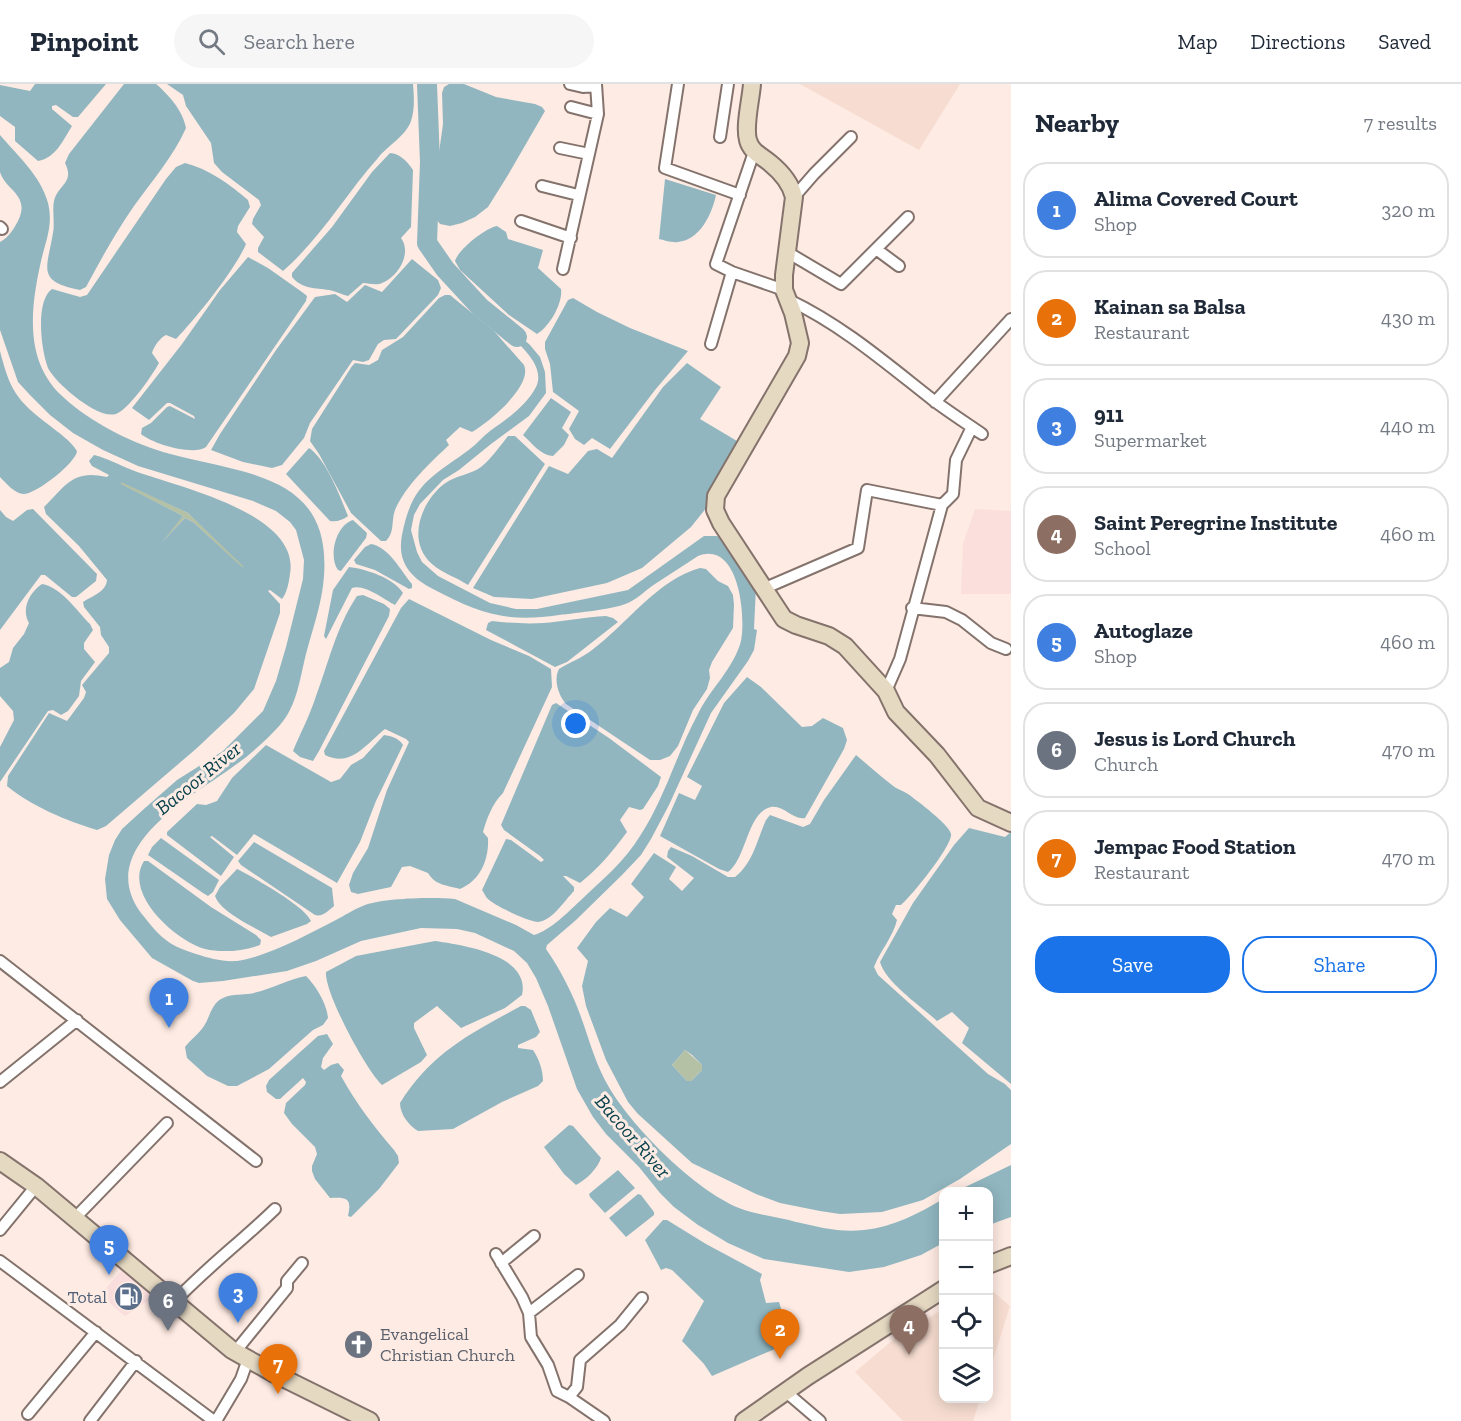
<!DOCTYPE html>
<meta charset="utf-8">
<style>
:root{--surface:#fff;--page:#f6f6f7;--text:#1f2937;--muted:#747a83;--line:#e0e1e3;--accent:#1a73e8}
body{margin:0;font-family:"Zilla Slab",serif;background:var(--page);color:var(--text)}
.controls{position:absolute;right:18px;bottom:18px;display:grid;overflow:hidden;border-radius:12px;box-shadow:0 3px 15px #0003}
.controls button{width:54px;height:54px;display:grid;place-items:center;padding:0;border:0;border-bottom:2px solid var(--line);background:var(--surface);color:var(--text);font:30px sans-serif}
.you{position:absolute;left:576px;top:640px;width:21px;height:21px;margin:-15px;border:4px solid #fff;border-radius:50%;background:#1a73e8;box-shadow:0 0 0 9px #1a73e833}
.badge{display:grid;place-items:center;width:39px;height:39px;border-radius:50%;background:var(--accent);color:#fff;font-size:20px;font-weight:700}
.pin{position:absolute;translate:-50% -50px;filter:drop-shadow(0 2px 3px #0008)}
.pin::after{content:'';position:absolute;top:32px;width:21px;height:18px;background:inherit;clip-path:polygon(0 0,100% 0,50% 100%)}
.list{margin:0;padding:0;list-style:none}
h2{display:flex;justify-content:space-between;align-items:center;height:78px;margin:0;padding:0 24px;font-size:26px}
h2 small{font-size:20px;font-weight:400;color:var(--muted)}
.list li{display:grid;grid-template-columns:39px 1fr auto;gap:18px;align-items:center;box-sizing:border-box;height:96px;margin:0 12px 12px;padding:0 12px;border:2px solid var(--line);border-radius:24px}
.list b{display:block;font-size:22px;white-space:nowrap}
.list p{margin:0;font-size:20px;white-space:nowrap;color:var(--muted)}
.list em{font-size:20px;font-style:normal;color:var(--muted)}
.actions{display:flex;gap:12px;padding:18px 24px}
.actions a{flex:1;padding:14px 0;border:2px solid var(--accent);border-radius:24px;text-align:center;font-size:21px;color:var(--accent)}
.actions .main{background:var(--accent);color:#fff}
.icon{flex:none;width:33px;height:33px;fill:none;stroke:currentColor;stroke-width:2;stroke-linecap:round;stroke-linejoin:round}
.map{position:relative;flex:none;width:1011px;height:1337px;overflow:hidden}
header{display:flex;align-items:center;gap:36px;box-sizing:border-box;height:84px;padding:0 30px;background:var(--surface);border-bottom:2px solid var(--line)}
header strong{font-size:28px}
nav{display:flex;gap:33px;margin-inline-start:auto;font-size:21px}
.search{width:420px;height:54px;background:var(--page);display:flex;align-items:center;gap:15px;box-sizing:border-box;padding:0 21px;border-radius:33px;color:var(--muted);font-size:22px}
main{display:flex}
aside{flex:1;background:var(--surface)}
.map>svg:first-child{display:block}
.commercial{fill:#fadede}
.industrial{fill:#fadfdc}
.built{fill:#f7ddd1}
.forest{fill:#b5c1a4}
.water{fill:#91b6c0;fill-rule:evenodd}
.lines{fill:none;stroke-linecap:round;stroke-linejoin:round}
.river{stroke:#91b6c0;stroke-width:20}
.street-casing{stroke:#84736c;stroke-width:14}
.secondary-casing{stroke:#84736c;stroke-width:20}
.street{stroke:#fff;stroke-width:10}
.secondary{stroke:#e5d9c2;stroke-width:16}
.labels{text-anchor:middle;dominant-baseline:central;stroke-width:6;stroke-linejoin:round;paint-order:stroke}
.service-label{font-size:18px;fill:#4e5e75;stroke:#feebe3;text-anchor:end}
.worship-label{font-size:18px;fill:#5b616d;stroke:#feebe3;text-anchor:start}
.water-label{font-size:20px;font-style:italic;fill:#07414c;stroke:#feebe3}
</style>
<header>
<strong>Pinpoint</strong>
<div class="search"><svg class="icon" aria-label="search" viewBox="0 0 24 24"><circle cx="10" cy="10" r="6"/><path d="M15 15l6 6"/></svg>Search here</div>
<nav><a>Map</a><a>Directions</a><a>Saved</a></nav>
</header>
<main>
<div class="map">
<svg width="1011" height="1337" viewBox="0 0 1011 1337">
<rect width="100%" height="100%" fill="#feebe3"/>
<!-- commercial -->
<path class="commercial" d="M123,1185L155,1212L125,1232L100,1211Z"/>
<!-- industrial -->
<path class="industrial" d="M975,425L1011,427V510H961L963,460Z"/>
<!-- built -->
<path class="built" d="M800,0H960L919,66Z
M989,1204L1010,1222L989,1289Z
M943,1225L944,1314L980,1315L973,1337H903L855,1288L894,1255Z"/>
<!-- forest -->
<path class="forest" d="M121,397L188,429L245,482L242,484L193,438L185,434L162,458L161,456L183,432L120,400Z
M685,966L702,981V986L691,997H687L672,981Z"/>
<!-- water -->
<path class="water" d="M35,0H106L78,33H73L56,21L52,22V25L72,42C63,56 56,74 38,77L15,57V43L0,32V1L30,7Z
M124,0H156C169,11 183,27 186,44C173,73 152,97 134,122C116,148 101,175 86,203L80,206C36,197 47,185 53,149C55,139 52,127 54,117C58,100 75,99 65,79L69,70Z
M167,0H413C414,12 415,25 411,37C405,53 388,61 378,74C345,111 321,154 283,187L258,168V164L264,153L252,140L253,135L261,121L259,116L222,88L214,79L211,59L186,22L183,11Z
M449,0H464L496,13L535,20L542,23L545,27L508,91L488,123L475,133L462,139L450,142L440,140L437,136L434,104L443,40L442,9L444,3Z
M0,51C17,71 41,92 48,119C53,139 47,154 42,173C31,220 23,275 61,311C85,334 120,353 151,364C231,392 338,380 323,502C320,525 312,547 306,570C300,594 297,622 280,641C265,658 246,674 227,687C185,716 95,767 141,829C150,840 158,851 170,859C178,864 187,867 196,870C209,874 222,878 237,877C266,873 307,851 334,837C344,832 354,825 365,821C386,814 432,813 455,815L516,841L534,851C551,846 568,828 581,816C602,796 625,777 640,752C665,714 677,668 699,628C711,604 734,584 741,557C746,532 739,456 698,472C683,482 667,492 652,502C645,507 638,514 630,518C617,525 576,529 559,531C505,539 479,529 433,505C409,493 397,477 402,451C412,399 431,394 470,365C477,360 483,352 490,347C506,336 527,321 536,303C548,279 510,252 494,239L499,233L530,261L540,273L545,288L546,309L529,332L491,360L459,386L443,396L420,420L414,431L411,446L417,468L422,478L438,492L490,519L516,525H537L628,506L704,452H717L724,456L756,503L754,545L757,546L754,566L748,577L711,629L669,721L651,755L641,771L622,791L576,836L547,861L546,865C560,885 573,910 581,933C590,958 596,982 610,1005C634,1045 695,1106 739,1124C757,1131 778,1133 796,1138C819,1143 840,1149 864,1146C893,1143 918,1130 943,1115V1159L921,1171L884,1183L849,1188L764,1175L728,1159L698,1141L674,1123L660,1109L639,1083L606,1050L593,1033L577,1005L548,922L536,894L527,879L514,867L475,849L457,845L421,844L361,857L316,877L287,887L223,897L199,899L193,897L152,874L120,836L107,815L105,795L109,771L115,756L122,745L145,724L177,696L223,667L263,627L276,597L286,563L303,495L304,476L296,446L290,438L276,427L253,417L138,382L103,366L73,349L50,331L30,311L18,298L0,246V158C9,153 13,146 18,137C31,111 5,106 0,88C0,77 0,62 0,51Z
M390,69C399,69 408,78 413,86L411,143L401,154C412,169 399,192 382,199C376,202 369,199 363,199L348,212C342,211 336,207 329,206C315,204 302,205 292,193V189L332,143L372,88Z
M185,79C209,85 229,100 248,116L250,123L238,142L237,148L246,160C235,186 196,234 176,255L166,251C160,254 154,262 152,269L159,279C151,293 131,322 118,329C101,339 55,299 48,284C41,266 35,217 52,205L80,213L87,211L166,95L176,83Z
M665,95L716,111C712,130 700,156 678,158C672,159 664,156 659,155Z
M497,142L506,148L508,155L543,166L538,184L561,205C563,220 549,243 537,250L509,231L460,186L455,177C458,166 485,144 497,142Z
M248,173L268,184L302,208L307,212L306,217L206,363C193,372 153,360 141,350L142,344L151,339L167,323L170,322L195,335L194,332L170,319H167L149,336L132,324L182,260L220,206Z
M412,175L438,196L441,204L438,211L396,255L384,256L378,260L369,276L363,278L353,276L310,339L304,354L282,381L272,384L243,378L211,366L220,350L276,266L315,213L335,210L347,218L365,201L382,208Z
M445,211H450L494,247L524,281C533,302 489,338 472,348L460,343L446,356L449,361C430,379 406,401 395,426C391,437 395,448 386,457H381L351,429L319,370L310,357L312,345L352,282L355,279L369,281L378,276L382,266L403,253L439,214Z
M573,214L597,228L630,244L688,267L655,306L610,365L592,354L584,361L575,355L569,345L579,327L553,308L550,280L545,265V258L568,216Z
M0,267C10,306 16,316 49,341C59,349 70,356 77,367C76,379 35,411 23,410C14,409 6,399 0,393Z
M687,279L721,303L700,335L737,357L717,396L707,423L691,443L642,484L607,499L532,515L494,513L473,504L549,382L568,390L588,367L597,365L612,374L663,303Z
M551,314L571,328L562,344L569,351L564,361L553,372C540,371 532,359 523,351Z
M508,352H515L545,380L468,501C456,493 442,489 432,480C406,457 421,418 444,400C456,391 470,391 481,383C491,375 500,362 508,352Z
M309,364C326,375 340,412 348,432C343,436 337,438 330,437L286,390Z
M94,371C107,374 119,381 132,386C173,402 301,428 290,490C289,498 287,509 282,515L270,506L268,507L280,520V529L254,605L234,629L197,664L106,742L97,746C67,737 31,722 7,702L8,692L49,629L67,637L84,614L86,608L82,601L109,569V563L101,551L100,543L84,523L83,518C92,512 106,508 107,496L79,462L46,430L44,423C66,401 73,385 107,393L109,391L92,382L89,377ZM121,398L188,429L244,483H242L193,438L185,434L162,458L183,432L121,400Z
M33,425L97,490L96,497L76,513H72L45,491H41L0,546V426L6,433L13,437L27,426Z
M353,436L367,449L366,454L341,487L338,486C328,472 336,441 353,436Z
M371,460C389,463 401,487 412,500V504L409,505L375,486L356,480L354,476L365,463Z
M349,483C366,485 394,494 403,509L395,521C383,515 365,500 352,504L326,555L324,552L333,506Z
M700,484L706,485L718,497L728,502L733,511L734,521L733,544L712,578L709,586L710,594L707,605L693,626L678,662L670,672L660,676H650L566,620C559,612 553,596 559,585C570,578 582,574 592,566C626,541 658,495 700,484Z
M42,500C61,503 77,527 90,540L93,546L84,559V565L95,578L81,597L79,612L68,627L61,631L53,626L48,627L0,698V663L14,636L13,627L0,612V584L9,578L13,564L24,550L29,539C21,525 29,509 42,500Z
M363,511L384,520L390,525L389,532L319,667L313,677L300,673L293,667C300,650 309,633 315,615C328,581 336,543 357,512Z
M409,515L491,556L529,572L551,585L552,603L503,709C492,720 487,734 483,748L488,754C489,775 481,796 460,805C447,801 436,802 428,789L410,782L402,783L391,803L358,810L351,808L349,801L353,789L368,764L387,706L409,658L406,655L385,645C366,660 351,684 325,671L324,667L401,524Z
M606,532L613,534L618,538L567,578L555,583L486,546L488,539L492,537C509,539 526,540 544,539C565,537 585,533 606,532Z
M747,593L761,603L802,643L812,642L823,634L843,644L847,656L844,665L805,734C792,736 784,721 771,723C747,728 747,774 728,788L719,785L660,752L679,709L695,716L702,702L687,693L724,619Z
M556,619L609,654L661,693L658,702L643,725L640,726L629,723L620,736L627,748C613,767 598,785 580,799L566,792H563L574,803V807C565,816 552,837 538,838C529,838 493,821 487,814C486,813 483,807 482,806L506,755L511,756L541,778L544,776L540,772L504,746L501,741L552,621Z
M384,651C391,652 399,654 403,661L376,717L360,758L337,799L254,750L237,771L212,752L210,753L234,773L221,792L167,751V748L197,720L206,721L217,717L232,694L266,661L331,698L340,695L351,681L363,674Z
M856,671C868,681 879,691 892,701C896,705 902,706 908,710C916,716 950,741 951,750C953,761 911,813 901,821H896L892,830L897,836C893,853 880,867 874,883L878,891L988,990L1005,1000L1011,1006V1060L960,1095L923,1116L882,1128L840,1130L820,1127L780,1119L756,1110L692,1079L638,1030L628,1018L606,976L586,922L582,902L588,877L577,864L596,838L610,824L627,833L644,813L631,800L654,769L676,783L669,795L682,807L694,794L667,773L668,767L671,763L692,772L728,793H735C753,779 757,756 766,736L770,731L803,743L810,740L824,716ZM685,966L692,971L702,981V986L691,997H687L672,981Z
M969,744L1005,753L1011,748V1000L962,959L969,944L952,928L937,937C921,922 886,899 880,878L913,819L954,761Z
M161,754L219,796L213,808L208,812L203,809L148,771L152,763Z
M254,758L332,804L334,822C328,827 323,833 315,831L241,781L238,777Z
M144,777H148L211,823L256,851L261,856L260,861C244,867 222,869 205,865C176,857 123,810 144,777Z
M237,785C253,793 305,822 311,837L307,840L271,853C256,844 221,829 215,812L220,803Z
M435,857C463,861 531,871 522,911L505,924L461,944L437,922L414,939V944L427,971L421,978L382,1001C366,986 324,908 326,888L356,872Z
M306,892C316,902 327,920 328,934L323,941L313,946L269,985L237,1002H228L207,992L187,974L185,963C191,955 199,950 204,942C210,933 211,921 221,915C229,910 239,911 248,910C268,907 286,896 306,892Z
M521,922H525L531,926L540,948L536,953L518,961V964L533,966C539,975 543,986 543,997L538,1002L502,1018L453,1045L418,1047C409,1042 400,1030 400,1019C431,969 471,949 521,922Z
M327,950L333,960L323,974L321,983L324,986L331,981L338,979L344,986L341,992C356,1019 374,1043 394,1066L398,1072L399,1079L379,1105L351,1133L348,1132C352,1114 347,1113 330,1114L315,1095L312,1087V1082L317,1070L315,1063L292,1040L284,1029L286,1019L305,1001L306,998L303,994L280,1015H276L267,1008L266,1002L269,996L318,952Z
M569,1041L573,1042L601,1074C598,1084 586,1096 576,1101L564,1090L544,1063Z
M1011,1081V1133L989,1141L988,1108L957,1107Z
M618,1086L635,1104L605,1129L590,1113L589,1110Z
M638,1110L641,1111L654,1128V1131L626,1153L609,1134Z
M663,1136H667L706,1160L762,1190L760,1196L766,1219L779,1218L790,1253L779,1256L781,1261L777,1264L712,1292L704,1280L682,1257L704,1217L672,1186L666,1184L661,1186L645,1156Z"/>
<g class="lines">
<!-- river -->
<path class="river" d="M427,0L430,78L427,159L445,185L480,223L517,253"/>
<defs>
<path id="street" d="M570,0L583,3L595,2
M678,0L665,84L740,111
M571,23L598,30
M720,53L728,0
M560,64L589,70
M754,68L716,180L732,188L784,206
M542,102L578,111
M794,113L814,90L851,53
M521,137L571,154
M0,143L2,145
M876,165L899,182
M787,168L841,200L908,133
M563,185L598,30L596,0
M789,216C842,241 887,280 933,316C949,328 966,339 982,350
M711,260L732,188
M935,318L1011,235
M942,421L953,410L956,376L972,343
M763,505L858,464L867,406L942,421L900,575L886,607
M912,524L946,528L962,536L991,559L1006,565
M0,877L256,1077
M0,998L77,936
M74,1135L167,1039
M0,1146L36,1102
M496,1170L522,1213L529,1229
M0,1177L214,1337
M501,1179L534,1152
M578,1191L529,1229L531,1253L548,1281L557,1307L569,1313L604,1337
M174,1218C205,1185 242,1157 275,1125
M235,1268L287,1204V1197L302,1179
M786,1308L820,1337
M569,1313L577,1303L580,1276L620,1241L642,1214
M28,1330L96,1248
M90,1337L136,1277
M216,1337L241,1295L248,1275"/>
<path id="secondary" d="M752,0C751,15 744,42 748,56C751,68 762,72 770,79C781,88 791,100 794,113L784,191V206L793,229L800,259L797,272L716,412L715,426L721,439L784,535L796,541L829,552L845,562L886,607L896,628L937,671L978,724L1011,739
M0,1077L36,1102L232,1266L273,1289L370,1337
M988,1181L1011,1172
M744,1337L808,1292L944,1205"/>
</defs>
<!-- street casing -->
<use href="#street" class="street-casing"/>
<!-- secondary casing -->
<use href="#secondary" class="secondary-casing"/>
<!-- street -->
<use href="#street" class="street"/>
<!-- secondary -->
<use href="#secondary" class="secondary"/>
</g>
<!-- icons -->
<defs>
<symbol id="fuel-disc" viewBox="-11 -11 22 22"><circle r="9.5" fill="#5c6f8a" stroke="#feebe3"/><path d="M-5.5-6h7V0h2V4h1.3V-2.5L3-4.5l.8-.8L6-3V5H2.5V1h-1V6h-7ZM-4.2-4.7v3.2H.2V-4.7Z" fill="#fff"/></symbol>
<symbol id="church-disc" viewBox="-11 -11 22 22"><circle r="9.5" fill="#6b7280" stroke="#feebe3"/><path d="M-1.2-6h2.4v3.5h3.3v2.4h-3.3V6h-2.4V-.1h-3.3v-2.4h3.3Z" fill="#fff"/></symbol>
</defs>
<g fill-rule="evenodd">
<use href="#fuel-disc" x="112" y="1196" width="33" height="33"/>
<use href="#church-disc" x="342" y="1244" width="33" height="33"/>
</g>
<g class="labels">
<!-- service labels -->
<g class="service-label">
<text x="107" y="1213">Total</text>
</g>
<!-- worship labels -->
<g class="worship-label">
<text x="380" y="1250">Evangelical<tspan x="380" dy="21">Christian Church</tspan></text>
</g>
<!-- water labels -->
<g class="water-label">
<text transform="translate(198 694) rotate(-39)">Bacoor River</text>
<text transform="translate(633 1052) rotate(49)">Bacoor River</text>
</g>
</g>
</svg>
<div class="controls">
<button>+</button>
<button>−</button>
<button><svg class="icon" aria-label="locate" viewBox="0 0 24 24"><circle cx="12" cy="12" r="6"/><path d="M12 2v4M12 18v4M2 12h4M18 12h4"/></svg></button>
<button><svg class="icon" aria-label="layers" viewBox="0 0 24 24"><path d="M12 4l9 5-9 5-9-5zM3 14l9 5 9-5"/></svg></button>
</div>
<div class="you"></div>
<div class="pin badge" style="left:169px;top:944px;background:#3f7fe0">1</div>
<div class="pin badge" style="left:780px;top:1275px;background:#e8710a">2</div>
<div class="pin badge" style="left:238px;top:1239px;background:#3f7fe0">3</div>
<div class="pin badge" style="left:909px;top:1271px;background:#8d6e63">4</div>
<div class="pin badge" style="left:109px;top:1191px;background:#3f7fe0">5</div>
<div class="pin badge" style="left:168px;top:1247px;background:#6b7280">6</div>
<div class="pin badge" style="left:278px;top:1310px;background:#e8710a">7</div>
</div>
<aside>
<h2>Nearby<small>7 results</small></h2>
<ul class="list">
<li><span class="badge" style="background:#3f7fe0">1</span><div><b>Alima Covered Court</b><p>Shop</p></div><em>320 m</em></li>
<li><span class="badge" style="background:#e8710a">2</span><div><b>Kainan sa Balsa</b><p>Restaurant</p></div><em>430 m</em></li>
<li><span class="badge" style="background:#3f7fe0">3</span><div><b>911</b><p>Supermarket</p></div><em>440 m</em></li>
<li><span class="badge" style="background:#8d6e63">4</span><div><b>Saint Peregrine Institute</b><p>School</p></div><em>460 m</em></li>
<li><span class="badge" style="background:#3f7fe0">5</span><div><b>Autoglaze</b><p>Shop</p></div><em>460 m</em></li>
<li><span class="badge" style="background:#6b7280">6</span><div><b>Jesus is Lord Church</b><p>Church</p></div><em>470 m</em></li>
<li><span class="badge" style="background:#e8710a">7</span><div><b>Jempac Food Station</b><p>Restaurant</p></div><em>470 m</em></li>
</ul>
<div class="actions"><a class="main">Save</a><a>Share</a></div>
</aside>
</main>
